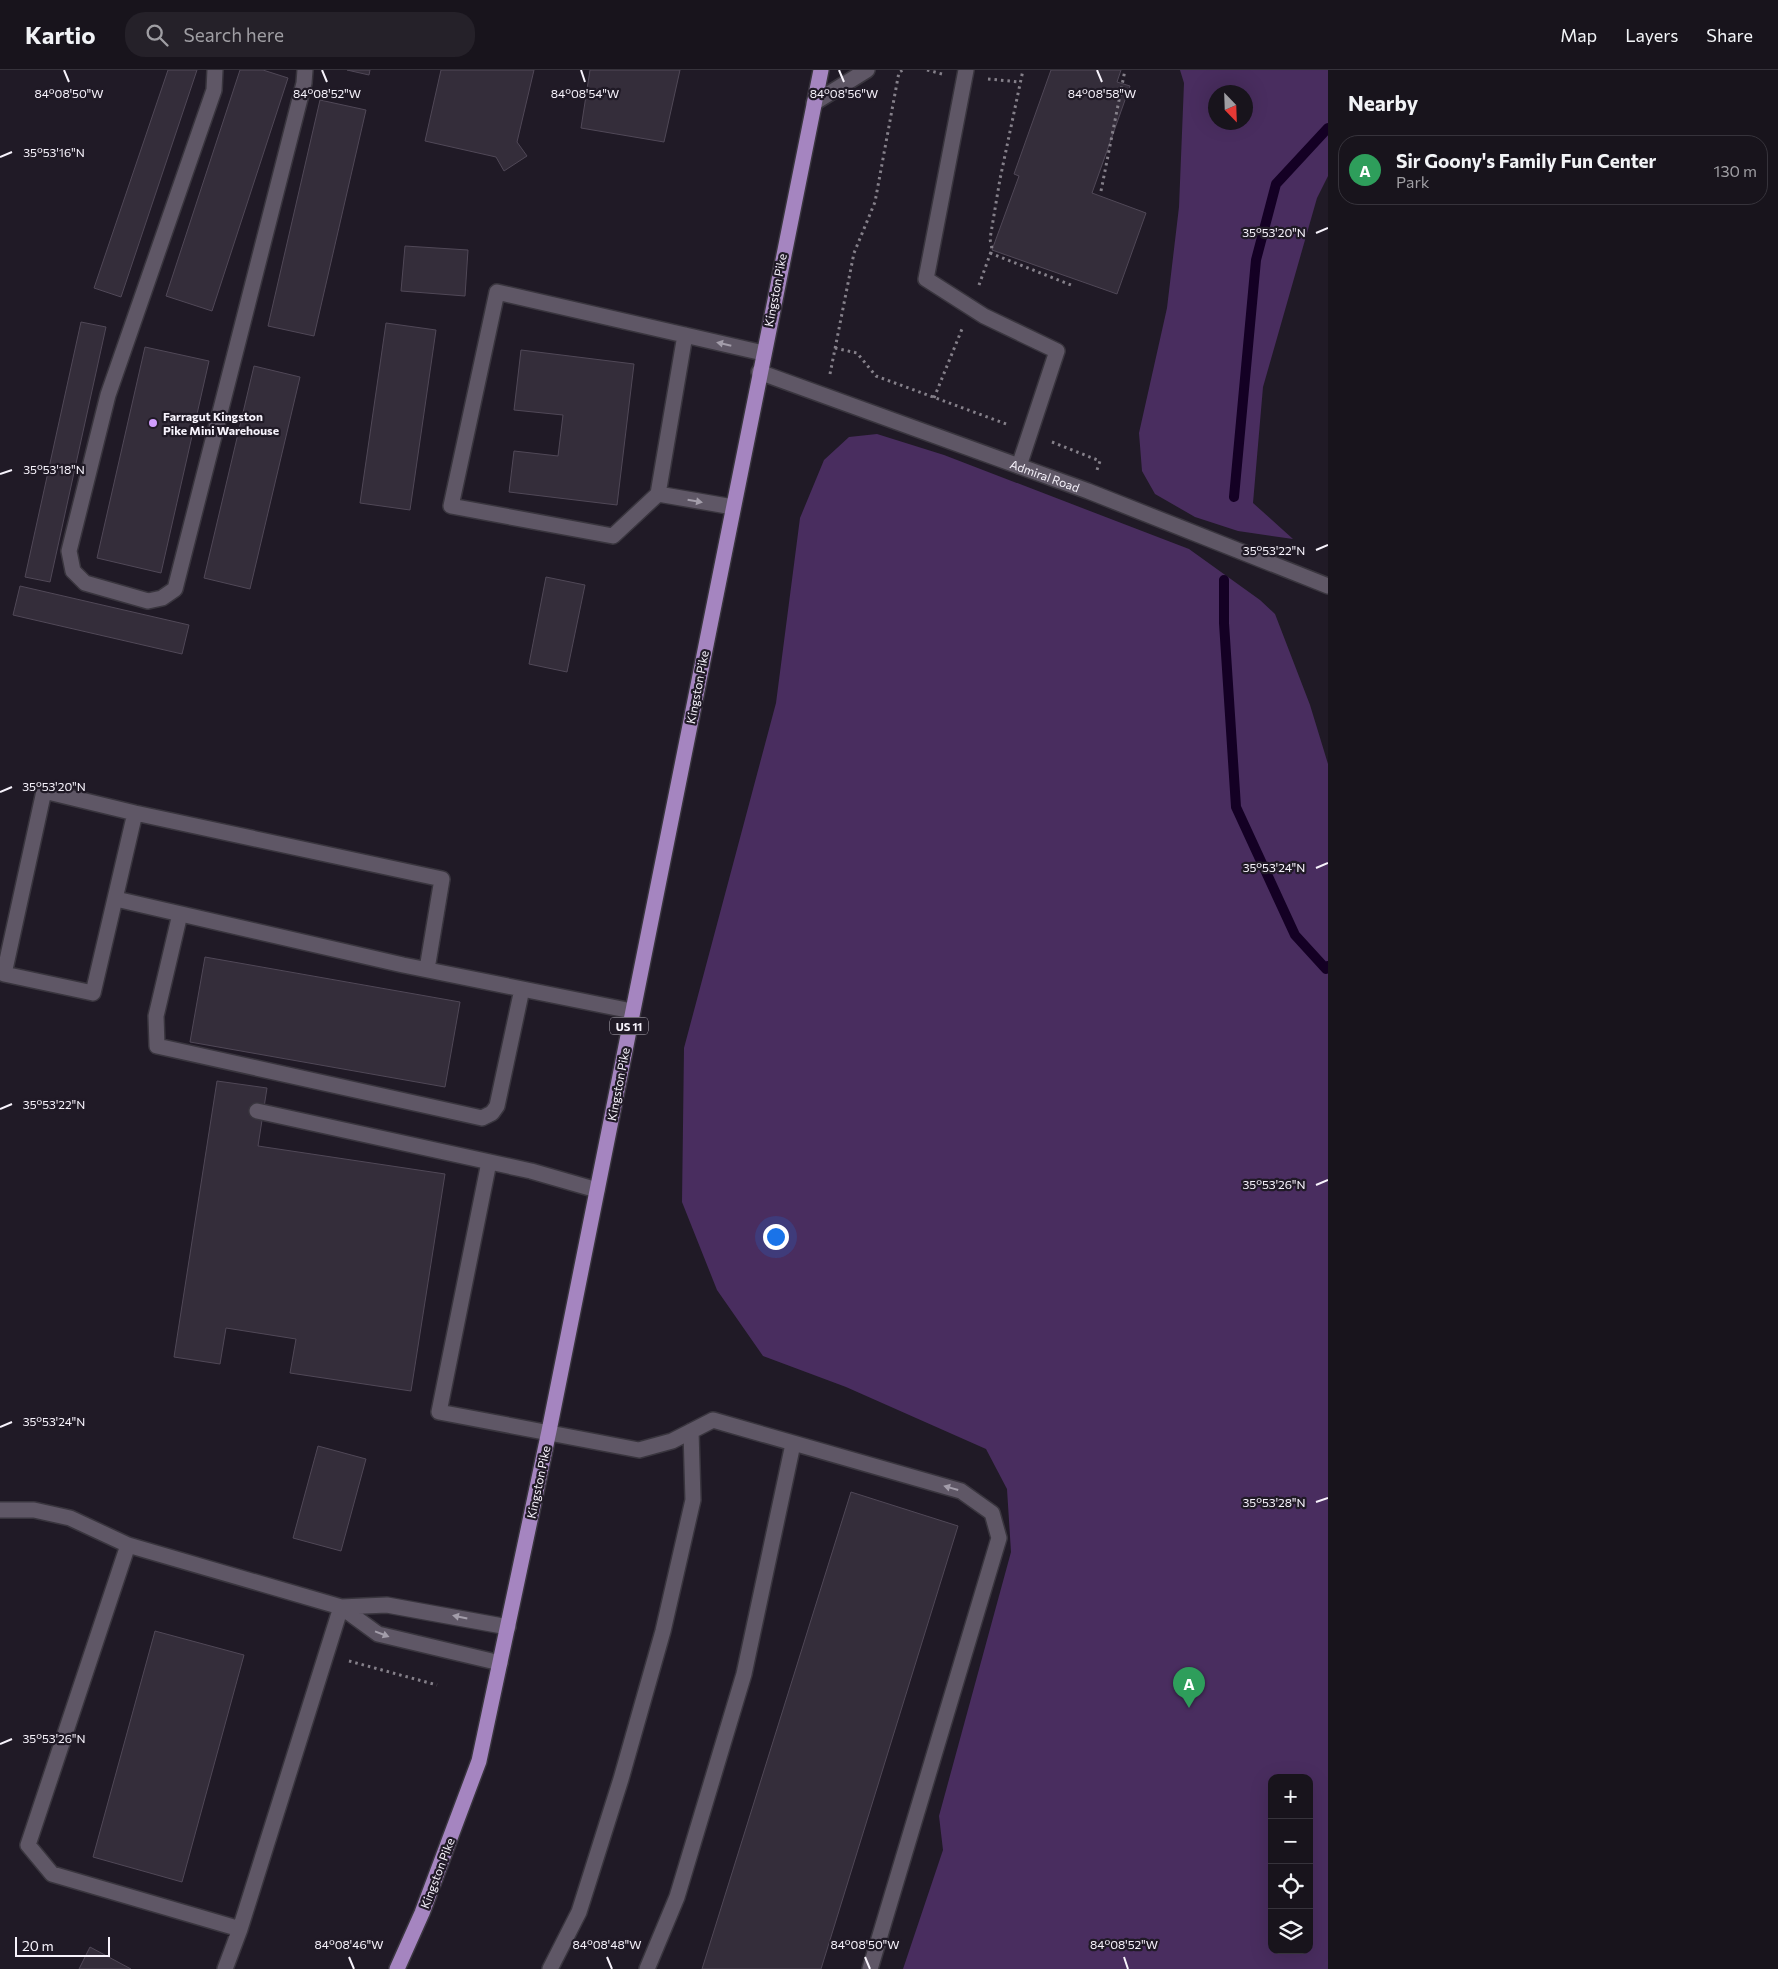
<!DOCTYPE html>
<meta charset="utf-8">
<style>
:root{--surface:#18141c;--page:#252129;--text:#f1f3f6;--muted:#9f9ea3;--line:#36333b;--accent:#d19dfe}
body{margin:0;font-family:Commissioner,sans-serif;background:var(--page);color:var(--text)}
.controls{position:absolute;right:15px;bottom:15px;display:grid;overflow:hidden;border-radius:10px;box-shadow:0 5px 20px #0002}
.controls button{width:45px;height:45px;display:grid;place-items:center;padding:0;border:0;border-bottom:1px solid var(--line);background:var(--surface);color:var(--text);font:25px sans-serif}
.compass{position:absolute;left:1208px;top:15px;width:45px;height:45px;border-radius:50%;background:var(--surface);box-shadow:0 5px 20px #0002;rotate:157deg}
.scale{position:absolute;left:15px;bottom:12px;width:95px;box-sizing:border-box;padding-left:5px;border:2px solid #f7f3fc;border-top:0;font-size:14px;line-height:18px;white-space:nowrap;color:#f7f3fc;-webkit-text-stroke:4px #201a26;paint-order:stroke}
.you{position:absolute;left:775px;top:1166px;width:18px;height:18px;margin:-12px;border:4px solid #fff;border-radius:50%;background:#1a73e8;box-shadow:0 0 0 8px #1a73e833}
.badge{display:grid;place-items:center;width:32px;height:32px;border-radius:50%;background:var(--accent);color:#fff;font-size:16px;font-weight:700}
.pin{position:absolute;translate:-50% -41px;filter:drop-shadow(0 1px 2px #0008)}
.pin::after{content:'';position:absolute;top:26px;width:18px;height:15px;background:inherit;clip-path:polygon(0 0,100% 0,50% 100%)}
.list{margin:0;padding:0;list-style:none}
h2{display:flex;justify-content:space-between;align-items:center;height:65px;margin:0;padding:0 20px;font-size:21px}
h2 small{font-size:16px;font-weight:400;color:var(--muted)}
.list li{display:grid;grid-template-columns:32px 1fr auto;gap:15px;align-items:center;box-sizing:border-box;height:70px;margin:0 10px 10px;padding:0 10px;border:1px solid var(--line);border-radius:20px}
.list b{display:block;font-size:19px;white-space:nowrap}
.list p{margin:0;font-size:16px;white-space:nowrap;color:var(--muted)}
.list em{font-size:16px;font-style:normal;color:var(--muted)}
.icon{flex:none;width:28px;height:28px;fill:none;stroke:currentColor;stroke-width:2;stroke-linecap:round;stroke-linejoin:round}
.map{position:relative;flex:none;width:1328px;height:1899px;overflow:hidden}
header{display:flex;align-items:center;gap:30px;box-sizing:border-box;height:70px;padding:0 25px;background:var(--surface);border-bottom:1px solid var(--line)}
header strong{font-size:24px}
nav{display:flex;gap:28px;margin-inline-start:auto;font-size:18px}
.search{width:350px;height:45px;background:var(--page);display:flex;align-items:center;gap:12px;box-sizing:border-box;padding:0 18px;border-radius:20px;color:var(--muted);font-size:19px}
main{display:flex}
aside{flex:1;background:var(--surface)}
.map>svg:first-child{display:block}
.green{fill:#492d5f;fill-rule:evenodd}
.lines{fill:none;stroke-linecap:round;stroke-linejoin:round}
.stream{stroke:#140024;stroke-width:10}
.building{fill:#342d3a;stroke:#504857}
.lane-casing{stroke:#39353e;stroke-width:18}
.street-casing{stroke:#39353e;stroke-width:18}
.primary-casing{stroke:#39353e;stroke-width:18}
.path{stroke:#85808a;stroke-width:3;stroke-dasharray:2.5 4;stroke-linecap:butt}
.lane{stroke:#5f5766;stroke-width:15}
.street{stroke:#5f5766;stroke-width:15}
.primary{stroke:#a585c0;stroke-width:15}
.oneway{fill:#a39daa}
.ticks{fill:none;stroke:#f7f3fc;stroke-width:2}
.poi-dot{fill:#d19dfe;stroke:#201a26;stroke-width:2}
.labels{text-anchor:middle;dominant-baseline:central;stroke-width:4.5;stroke-linejoin:round;paint-order:stroke}
.shield{fill:#201a26;stroke:#b6b2bc;stroke-width:1}
.shield-label{font-size:11px;font-weight:bold;fill:#f7f3fc}
.street-label{font-size:12px;fill:#f7f3fc;stroke:#201a26}
.poi-label{font-size:12px;font-weight:bold;fill:#f7f3fc;stroke:#201a26;text-anchor:start}
.ticks-label{font-size:12px;text-anchor:middle;fill:#f7f3fc;stroke:#201a26;stroke-width:4.5;stroke-linejoin:round;paint-order:stroke}
</style>
<header>
<strong>Kartio</strong>
<div class="search"><svg class="icon" aria-label="search" viewBox="0 0 24 24"><circle cx="10" cy="10" r="6"/><path d="M15 15l6 6"/></svg>Search here</div>
<nav><a>Map</a><a>Layers</a><a>Share</a></nav>
</header>
<main>
<div class="map">
<svg width="1328" height="1899" viewBox="0 0 1328 1899">
<rect width="100%" height="100%" fill="#201a26"/>
<!-- green -->
<path class="green" d="M1180,0H1328V106L1317,128L1263,317L1253,433L1293,469L1238,461L1195,447L1155,424L1142,401L1139,363L1167,238L1179,137L1184,13ZM1246,22V52H1216V22Z
M877,364L944,385L1189,479L1260,530L1275,544L1310,635L1328,694V1899H903L943,1780L939,1746L1011,1482L1007,1419L986,1379L846,1317L763,1286L717,1220L682,1132L684,978L776,633L800,448L824,390L849,367ZM1272,1708H1309V1880H1272Z"/>
<g class="lines">
<!-- stream -->
<path class="stream" d="M1234,427L1256,190L1276,114L1328,58
M1224,510V553L1236,737L1295,865L1326,899L1328,896"/>
</g>
<!-- building -->
<path class="building" d="M168,0H197L121,227L94,218Z
M240,0H263L288,8L212,241L166,226Z
M347,0H370L369,5Z
M441,0H534L517,72L527,86L504,101L496,87L425,71Z
M590,0H680L664,72L581,58Z
M1051,0H1121L1117,12L1130,16L1092,123L1146,143L1117,224L992,180L1019,106L1014,104Z
M320,30L366,40L314,266L268,256Z
M405,176L468,180L465,226L401,221Z
M81,252L106,257L50,512L25,507Z
M386,253L436,260L410,440L360,433Z
M145,277L209,291L161,503L97,488Z
M521,280L634,294L617,435L509,422L514,381L558,386L563,345L514,340Z
M254,296L300,307L250,519L204,508Z
M546,507L585,515L567,602L529,594Z
M20,516L189,555L182,584L13,545Z
M205,887L460,932L445,1017L190,972Z
M217,1011L267,1018L258,1076L445,1104L411,1321L290,1303L296,1269L226,1258L220,1294L174,1287Z
M318,1376L366,1389L341,1481L293,1468Z
M851,1422L958,1456L821,1899H702Z
M155,1561L244,1585L182,1812L93,1787Z
M90,1877L131,1899H79Z"/>
<g class="lines">
<defs>
<path id="lane" d="M215,0L214,20L108,325L69,481L73,501L85,513L148,531L162,528L175,519L304,13L305,0
M966,0L926,209L984,246L1057,281L1019,396
M814,33L867,0
M685,265L658,424L613,466L451,436L497,222L763,283
M658,424L733,437
M135,743L93,923L4,904L44,721L135,743L442,809L427,899
M116,829L403,895L632,941
M180,844L156,946L157,976L482,1048L492,1043L497,1036L522,919
M257,1041L531,1101L597,1120
M489,1092L439,1342L639,1380L672,1371L713,1350L961,1421L992,1443L999,1468L870,1899
M0,1440H34L70,1448L128,1475L341,1537L378,1564L500,1593
M128,1475L28,1775L52,1804L240,1859
M341,1537L387,1535L508,1557
M225,1899L240,1859L341,1537
M550,1899L579,1842L621,1709L663,1561L693,1430L691,1361
M647,1899L677,1827L744,1604L793,1374"/>
<g id="street">
<path id="s1" d="M759,302L1088,421L1328,516"/>
</g>
<path id="primary" d="M397,1899L422,1843L479,1691L549,1361L821,0"/>
</defs>
<!-- lane casing -->
<use href="#lane" class="lane-casing"/>
<!-- street casing -->
<use href="#street" class="street-casing"/>
<!-- primary casing -->
<use href="#primary" class="primary-casing"/>
<!-- path -->
<path class="path" d="M927,0L942,4
M988,9L1020,12
M1101,121L1125,0
M990,183L1071,215
M979,215L992,179L990,169L1000,109L1023,0
M835,278L857,283L876,306L1009,355
M830,304L854,183L875,132L899,2L903,0
M934,328L962,259
M1052,372L1100,391L1097,400
M349,1591L437,1615"/>
<!-- lane -->
<use href="#lane" class="lane"/>
<!-- street -->
<use href="#street" class="street"/>
<!-- primary -->
<use href="#primary" class="primary"/>
</g>
<!-- one-way arrows -->
<defs><path id="oneway-solid" d="M-6-.8H1V-3.2L6.5 0L1 3.2V.8H-6Z" transform="scale(1.25)"/></defs>
<g class="oneway">
<use href="#oneway-solid" transform="translate(724 274) rotate(-167)"/>
<use href="#oneway-solid" transform="translate(695 431) rotate(10)"/>
<use href="#oneway-solid" transform="translate(951 1418) rotate(-164)"/>
<use href="#oneway-solid" transform="translate(460 1547) rotate(-168)"/>
<use href="#oneway-solid" transform="translate(382 1564) rotate(21)"/>
</g>
<!-- ticks -->
<path class="ticks" d="M64,0L69,12M322,0L327,12M581,0L585,12M839,0L844,12M1097,0L1102,12M0,87L12,82M1316,163L1328,158M0,404L12,400M1316,480L1328,475M0,722L12,717M1316,798L1328,793M0,1039L12,1034M1316,1115L1328,1110M0,1357L12,1352M1316,1432L1328,1428M0,1674L12,1669M349,1887L354,1899M607,1887L612,1899M865,1887L870,1899M1124,1887L1128,1899"/>
<!-- markers -->
<circle class="poi-dot" cx="153" cy="353" r="5"/>
<g class="labels">
<!-- shield labels -->
<rect class="shield" x="610" y="947.5" width="38" height="17" rx="4"/>
<g class="shield-label">
<text x="629" y="956">US 11</text>
</g>
<!-- street labels -->
<g class="street-label">
<text transform="translate(775 220) rotate(-79)">Kingston Pike</text>
<text stroke="none"><textPath href="#s1" startOffset="304">Admiral Road</textPath></text>
<text transform="translate(697 617) rotate(-79)">Kingston Pike</text>
<text transform="translate(618 1014) rotate(-79)">Kingston Pike</text>
<text transform="translate(538 1412) rotate(-78)">Kingston Pike</text>
<text transform="translate(437 1803) rotate(-69)">Kingston Pike</text>
</g>
<!-- poi labels -->
<g class="poi-label">
<text x="163" y="346">Farragut Kingston<tspan x="163" dy="14">Pike Mini Warehouse</tspan></text>
</g>
</g>
<g class="ticks-label">
<text x="69" y="28">84°08'50"W</text>
<text x="327" y="28">84°08'52"W</text>
<text x="585" y="28">84°08'54"W</text>
<text x="844" y="28">84°08'56"W</text>
<text x="1102" y="28">84°08'58"W</text>
<text x="54" y="87">35°53'16"N</text>
<text x="1274" y="167">35°53'20"N</text>
<text x="54" y="404">35°53'18"N</text>
<text x="1274" y="485">35°53'22"N</text>
<text x="54" y="721">35°53'20"N</text>
<text x="1274" y="802">35°53'24"N</text>
<text x="54" y="1039">35°53'22"N</text>
<text x="1274" y="1119">35°53'26"N</text>
<text x="54" y="1356">35°53'24"N</text>
<text x="1274" y="1437">35°53'28"N</text>
<text x="54" y="1673">35°53'26"N</text>
<text x="349" y="1879">84°08'46"W</text>
<text x="607" y="1879">84°08'48"W</text>
<text x="865" y="1879">84°08'50"W</text>
<text x="1124" y="1879">84°08'52"W</text>
</g>
</svg>
<div class="controls">
<button>+</button>
<button>−</button>
<button><svg class="icon" aria-label="locate" viewBox="0 0 24 24"><circle cx="12" cy="12" r="6"/><path d="M12 2v4M12 18v4M2 12h4M18 12h4"/></svg></button>
<button><svg class="icon" aria-label="layers" viewBox="0 0 24 24"><path d="M12 4l9 5-9 5-9-5zM3 14l9 5 9-5"/></svg></button>
</div>
<svg class="compass" viewBox="-18 -18 36 36"><path d="M0-13l5 13h-10z" fill="#e53935"/><path d="M0 13l5-13h-10z" fill="#9f9ea3"/></svg>
<div class="scale">20 m</div>
<div class="you"></div>
<div class="pin badge" style="left:1189px;top:1638px;background:#2e9e5b">A</div>
</div>
<aside>
<h2>Nearby<small></small></h2>
<ul class="list">
<li><span class="badge" style="background:#2e9e5b">A</span><div><b>Sir Goony's Family Fun Center</b><p>Park</p></div><em>130 m</em></li>
</ul>
</aside>
</main>
